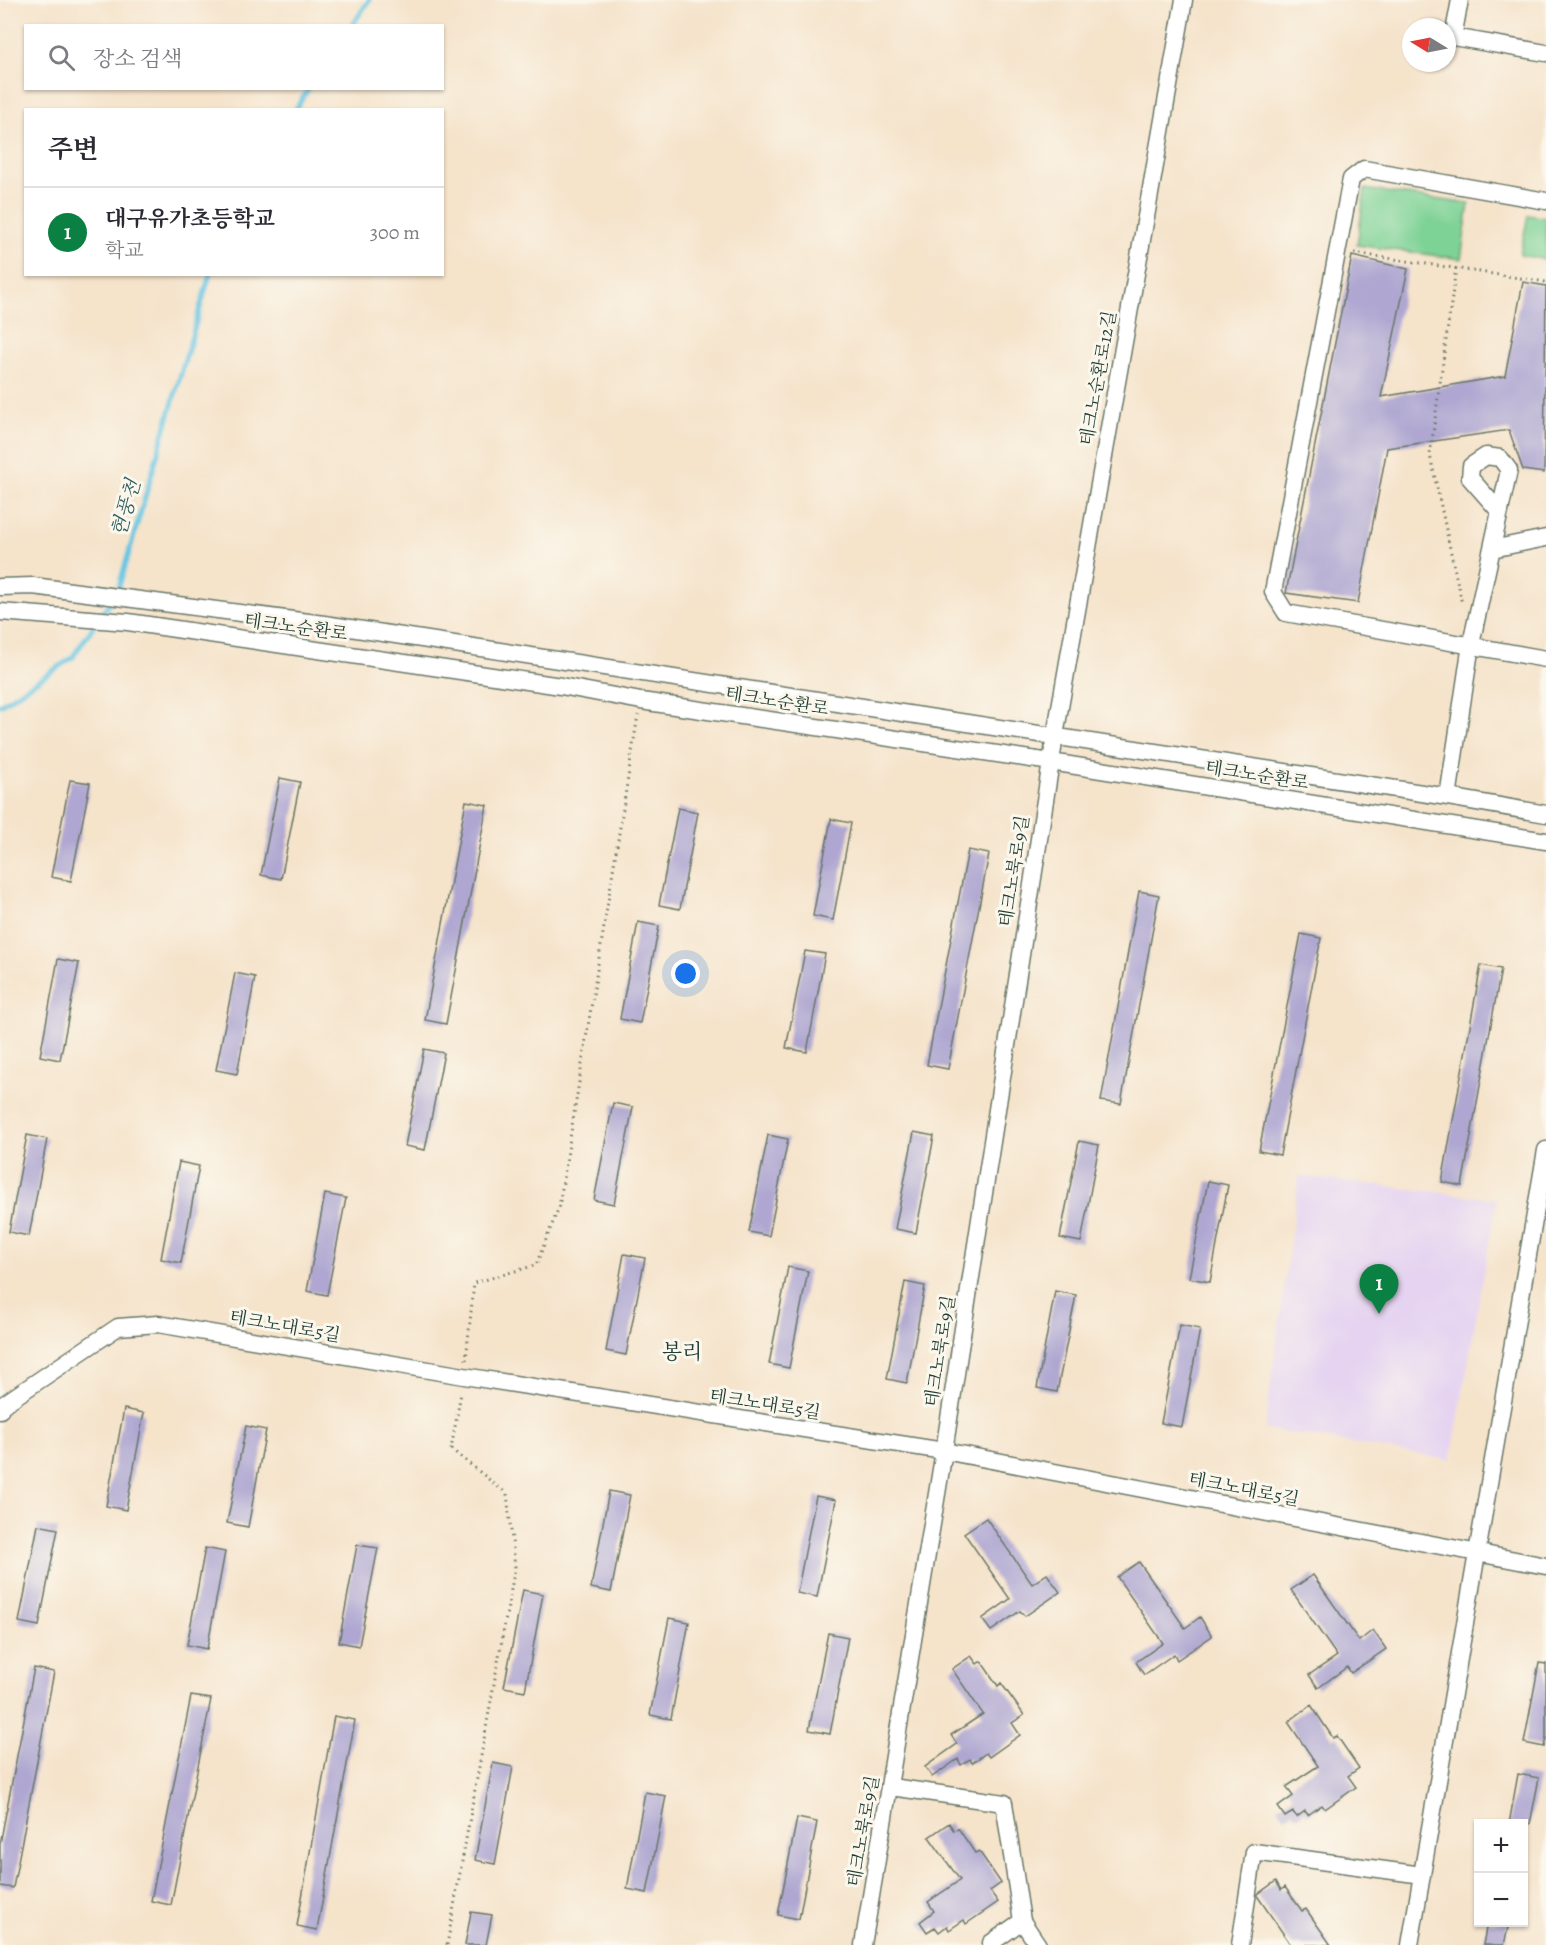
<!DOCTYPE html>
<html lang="ko">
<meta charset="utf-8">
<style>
:root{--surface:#fff;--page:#f2f2f3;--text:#2b2b33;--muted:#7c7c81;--line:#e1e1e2;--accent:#0b8043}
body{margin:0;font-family:Alegreya,"Noto Serif KR",serif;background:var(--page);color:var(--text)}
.controls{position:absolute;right:18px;bottom:18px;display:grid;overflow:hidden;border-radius:0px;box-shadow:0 2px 4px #0004}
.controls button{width:54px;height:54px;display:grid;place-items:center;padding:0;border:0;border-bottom:2px solid var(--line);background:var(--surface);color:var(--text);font:30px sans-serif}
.compass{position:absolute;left:1402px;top:18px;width:54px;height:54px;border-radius:50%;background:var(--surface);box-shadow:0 2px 4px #0004;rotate:280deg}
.you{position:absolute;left:686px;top:974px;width:21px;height:21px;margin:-15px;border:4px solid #fff;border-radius:50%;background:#1a73e8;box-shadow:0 0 0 9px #1a73e833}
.badge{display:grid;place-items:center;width:39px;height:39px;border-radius:50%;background:var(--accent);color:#fff;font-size:20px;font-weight:700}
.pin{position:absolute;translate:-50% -50px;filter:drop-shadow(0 2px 3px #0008)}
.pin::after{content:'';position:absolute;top:32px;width:21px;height:18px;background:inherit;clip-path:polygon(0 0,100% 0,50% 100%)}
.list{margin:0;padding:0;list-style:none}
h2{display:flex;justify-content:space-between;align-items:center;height:78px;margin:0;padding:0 24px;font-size:26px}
h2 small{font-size:20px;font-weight:400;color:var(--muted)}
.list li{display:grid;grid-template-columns:39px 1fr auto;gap:18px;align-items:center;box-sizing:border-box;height:90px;padding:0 24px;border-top:2px solid var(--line)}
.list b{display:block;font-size:22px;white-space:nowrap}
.list p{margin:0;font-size:20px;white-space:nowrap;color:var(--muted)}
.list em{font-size:20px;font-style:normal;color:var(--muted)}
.icon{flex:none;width:33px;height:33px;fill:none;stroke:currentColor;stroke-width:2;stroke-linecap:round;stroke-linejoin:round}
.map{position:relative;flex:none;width:1546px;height:1945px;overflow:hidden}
.search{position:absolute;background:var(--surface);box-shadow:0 2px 4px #0004;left:24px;top:24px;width:420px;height:66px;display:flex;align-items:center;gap:15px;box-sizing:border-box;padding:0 21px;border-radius:0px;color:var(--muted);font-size:22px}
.panel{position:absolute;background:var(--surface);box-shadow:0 2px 4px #0004;left:24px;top:108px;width:420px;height:168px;border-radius:0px}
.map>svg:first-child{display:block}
.built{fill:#e5d3f1}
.green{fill:#7dd295;stroke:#4e8864;stroke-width:1.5}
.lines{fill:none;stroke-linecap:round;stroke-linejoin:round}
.stream{stroke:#64c5e2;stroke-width:5}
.building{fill:#afa7d1}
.minor-casing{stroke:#6a7768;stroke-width:19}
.path{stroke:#6a7768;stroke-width:3;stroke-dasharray:1.5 4.5;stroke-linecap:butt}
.minor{stroke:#fff;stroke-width:16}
.labels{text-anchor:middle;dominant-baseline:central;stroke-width:6;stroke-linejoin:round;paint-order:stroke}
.street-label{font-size:18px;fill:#1f3d34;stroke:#fbf7ec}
.water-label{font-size:20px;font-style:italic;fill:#305f60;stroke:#fbf7ec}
.quarter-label{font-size:21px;fill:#1f3d34;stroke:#fbf7ec}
</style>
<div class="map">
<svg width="1546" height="1945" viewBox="0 0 1546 1945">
<rect width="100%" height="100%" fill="#fbf7ec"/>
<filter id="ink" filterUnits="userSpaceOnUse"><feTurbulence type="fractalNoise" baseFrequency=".0167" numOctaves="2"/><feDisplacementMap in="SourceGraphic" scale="12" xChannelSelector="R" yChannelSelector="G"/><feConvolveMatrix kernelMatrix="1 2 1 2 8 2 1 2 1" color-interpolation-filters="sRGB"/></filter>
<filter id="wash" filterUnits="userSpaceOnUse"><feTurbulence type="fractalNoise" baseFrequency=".008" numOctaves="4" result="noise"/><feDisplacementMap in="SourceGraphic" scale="24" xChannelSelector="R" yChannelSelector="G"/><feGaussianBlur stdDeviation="1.35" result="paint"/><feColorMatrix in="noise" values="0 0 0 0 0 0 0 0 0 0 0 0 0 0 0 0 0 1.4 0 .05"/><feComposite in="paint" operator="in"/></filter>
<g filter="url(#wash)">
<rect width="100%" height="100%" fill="#f5e3ca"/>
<!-- built -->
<path class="built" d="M1299,1176L1497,1199L1451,1460L1265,1429Z"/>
<!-- green -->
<path class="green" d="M1365,189L1469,204L1461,259L1357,245Z
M1528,215L1546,218V260L1520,255Z"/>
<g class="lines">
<!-- stream -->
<path class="stream" d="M352,26L369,0
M295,110L309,88
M0,705L72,658L118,590L210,274"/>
</g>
<g id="blocks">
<!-- building -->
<path class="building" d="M1352,256L1408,269L1381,397L1505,376L1523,282L1546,286L1544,473L1523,470L1509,430L1387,448L1358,603L1286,593Z
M280,778L300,782L281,879L261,875Z
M70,780L90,783L71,881L51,877Z
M466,801L487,805L446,1024L425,1020Z
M678,808L698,812L680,909L659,905Z
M831,819L851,823L833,920L813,916Z
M968,850L989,854L948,1069L927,1065Z
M1139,891L1159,895L1121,1104L1101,1101Z
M638,922L659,926L640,1023L620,1019Z
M1301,934L1321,938L1280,1155L1259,1151Z
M805,951L825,954L807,1052L786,1048Z
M58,959L79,963L60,1060L40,1056Z
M1481,965L1501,969L1462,1186L1442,1182Z
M235,973L255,977L237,1074L216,1070Z
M424,1049L444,1053L425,1150L405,1146Z
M613,1103L633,1107L614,1204L594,1200Z
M914,1132L934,1136L916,1233L895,1229Z
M27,1135L47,1139L29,1236L9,1232Z
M768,1135L788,1139L769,1236L749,1232Z
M1079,1141L1099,1145L1081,1242L1060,1238Z
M179,1162L199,1166L181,1263L161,1259Z
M1208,1181L1228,1185L1210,1282L1189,1278Z
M325,1194L346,1198L327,1295L307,1291Z
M624,1254L645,1258L626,1355L606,1351Z
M788,1267L808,1271L789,1368L769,1364Z
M905,1282L925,1286L907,1383L887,1379Z
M1055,1291L1076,1295L1057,1392L1037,1388Z
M1180,1325L1200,1329L1182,1427L1161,1423Z
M124,1409L144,1413L126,1510L106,1506Z
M246,1426L266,1430L248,1527L227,1523Z
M609,1491L630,1495L611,1592L591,1588Z
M816,1496L836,1500L817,1597L797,1593Z
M986,1518L1032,1584L1047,1574L1060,1592L1025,1616L1020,1611L991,1631L982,1619L1010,1599L964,1533Z
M38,1525L58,1529L39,1626L19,1622Z
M357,1545L378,1548L359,1646L339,1642Z
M205,1548L225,1552L207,1649L187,1645Z
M1139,1562L1185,1628L1200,1617L1212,1636L1177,1660L1174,1654L1144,1675L1136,1662L1163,1643L1117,1577Z
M1313,1575L1359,1641L1373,1630L1386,1649L1351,1673L1347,1667L1318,1688L1309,1675L1337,1656L1291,1590Z
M523,1590L543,1594L525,1691L504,1687Z
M669,1618L689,1622L671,1719L650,1715Z
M828,1633L848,1637L830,1734L809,1730Z
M971,1656L977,1664L981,1661L998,1686L1001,1683L1024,1715L1012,1723L1020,1735L989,1757L986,1753L972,1763L970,1759L961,1765L958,1759L932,1777L925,1767L957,1744L951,1735L983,1714L952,1669Z
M1539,1663L1546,1664V1737L1544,1747L1524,1743Z
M34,1668L54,1672L13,1888L0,1886V1844Z
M191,1696L211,1699L171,1905L151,1901Z
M1311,1705L1333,1738L1337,1736L1359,1768L1348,1776L1356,1787L1325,1809L1322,1805L1308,1815L1305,1811L1297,1817L1293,1812L1285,1817L1278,1807L1293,1796L1286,1787L1318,1766L1288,1722Z
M334,1716L355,1720L317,1930L297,1926Z
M493,1763L513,1767L495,1864L475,1860Z
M1518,1774L1539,1778L1530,1824H1509Z
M645,1792L666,1796L647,1893L627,1889Z
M797,1818L817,1822L799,1919L778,1915Z
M949,1823L954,1831L958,1828L975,1853L979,1851L1001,1883L990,1891L998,1902L966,1924L964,1920L949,1930L947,1926L939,1932L935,1927L927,1932L920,1922L934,1911L928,1902L960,1880L929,1837Z
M1276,1881L1281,1890L1285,1887L1302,1911L1306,1909L1331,1945H1291L1258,1897V1894Z
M471,1912L492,1915L486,1945H465Z
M1487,1923H1509L1504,1945H1483Z"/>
</g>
</g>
<g filter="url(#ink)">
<use href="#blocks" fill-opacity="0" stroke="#6a7768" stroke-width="1.5"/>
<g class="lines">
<defs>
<path id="minor" d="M1460,0L1453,37L1546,53
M1546,201L1364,169L1351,179L1273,592L1286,613L1546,659
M1492,549L1546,538
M0,587L33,586L324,624L1448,797L1546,814
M0,612L128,622L561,686L641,701L1051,762L1546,841
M1448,797L1471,644L1509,470L1500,458L1486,456L1471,466L1470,478L1500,512
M0,1410L1,1406L118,1327L158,1324L464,1376L944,1451L1546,1566
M891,1787L1004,1803L1022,1921L1038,1945
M863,1945L944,1451L1055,736L1184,0
M992,1945L991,1943L1022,1921
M1240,1945L1254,1852L1422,1875
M1410,1945L1546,1150"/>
</defs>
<!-- minor casing -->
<use href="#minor" class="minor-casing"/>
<!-- path -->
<path class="path" d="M1354,253L1546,282
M1456,268L1430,455L1462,604
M466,1360L474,1283L536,1265L559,1207L638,715
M447,1945L515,1567L507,1494L451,1449L461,1393"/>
<!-- minor -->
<use href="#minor" class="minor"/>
</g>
</g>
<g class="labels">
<!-- street labels -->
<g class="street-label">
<text transform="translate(1098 378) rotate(-80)">테크노순환로12길</text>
<text transform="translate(296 627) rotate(8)">테크노순환로</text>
<text transform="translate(777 701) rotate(9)">테크노순환로</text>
<text transform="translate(1257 775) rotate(9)">테크노순환로</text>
<text transform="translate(1014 871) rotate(-81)">테크노북로9길</text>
<text transform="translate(285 1326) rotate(10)">테크노대로5길</text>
<text transform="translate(940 1351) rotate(-81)">테크노북로9길</text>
<text transform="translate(765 1404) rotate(9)">테크노대로5길</text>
<text transform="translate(1244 1489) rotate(11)">테크노대로5길</text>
<text transform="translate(863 1831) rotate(-80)">테크노북로9길</text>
</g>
<!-- water labels -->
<g class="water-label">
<text transform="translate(126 508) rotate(-74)">현풍천</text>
</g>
<!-- quarter labels -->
<g class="quarter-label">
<text x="682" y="1352">봉리</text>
</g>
</g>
</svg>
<div class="controls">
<button>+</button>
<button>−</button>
</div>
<svg class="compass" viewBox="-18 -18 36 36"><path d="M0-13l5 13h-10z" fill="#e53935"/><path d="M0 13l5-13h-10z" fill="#7c7c81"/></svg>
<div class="you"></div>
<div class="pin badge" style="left:1379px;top:1314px">1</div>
<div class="search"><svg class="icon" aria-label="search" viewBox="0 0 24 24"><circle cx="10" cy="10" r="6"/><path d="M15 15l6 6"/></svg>장소 검색</div>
<section class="panel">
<h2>주변<small></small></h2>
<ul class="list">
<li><span class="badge">1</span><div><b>대구유가초등학교</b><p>학교</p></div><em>300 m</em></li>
</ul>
</section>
</div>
